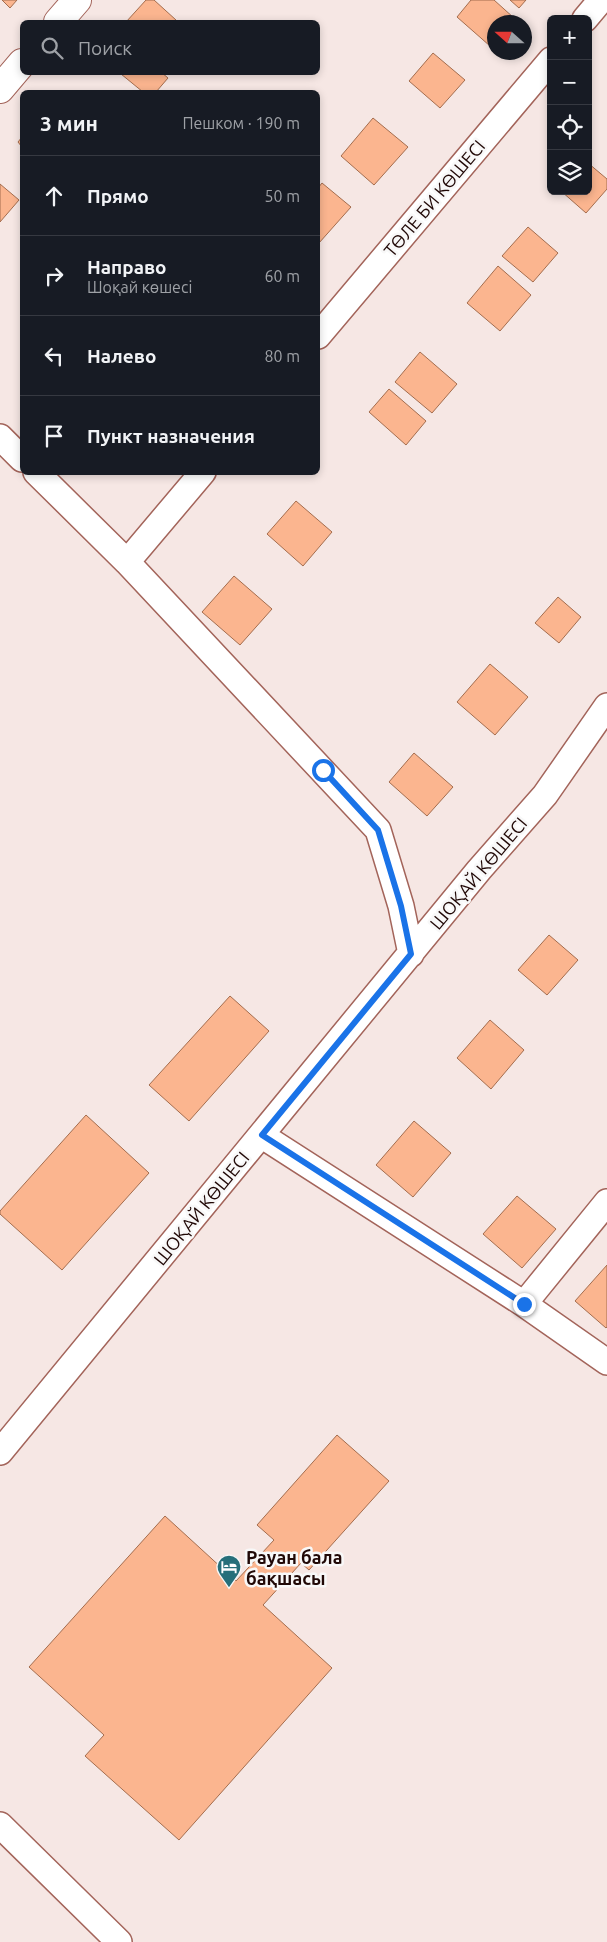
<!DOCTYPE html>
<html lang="ru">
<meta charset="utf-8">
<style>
:root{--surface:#171b24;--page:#20242c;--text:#f1f3f6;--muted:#9ea1a6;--line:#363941}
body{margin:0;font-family:Ubuntu,sans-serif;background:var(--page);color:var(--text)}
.controls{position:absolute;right:15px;top:15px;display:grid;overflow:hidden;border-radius:8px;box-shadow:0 2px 8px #0003}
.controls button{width:45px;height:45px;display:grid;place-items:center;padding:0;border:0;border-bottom:1px solid var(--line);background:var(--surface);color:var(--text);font:25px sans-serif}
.compass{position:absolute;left:487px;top:15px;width:45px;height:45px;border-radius:50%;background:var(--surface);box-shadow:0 2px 8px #0003;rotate:291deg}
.stop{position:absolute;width:15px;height:15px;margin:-11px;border:4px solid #1a73e8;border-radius:50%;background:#fff}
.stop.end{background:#1a73e8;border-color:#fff;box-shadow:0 1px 5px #0008}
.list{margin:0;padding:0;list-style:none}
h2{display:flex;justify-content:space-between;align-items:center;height:65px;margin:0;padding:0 20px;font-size:21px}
h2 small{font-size:16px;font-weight:400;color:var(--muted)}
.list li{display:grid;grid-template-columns:32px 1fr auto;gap:15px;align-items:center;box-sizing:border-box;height:80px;padding:0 20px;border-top:1px solid var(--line)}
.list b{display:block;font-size:19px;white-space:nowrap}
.list p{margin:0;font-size:16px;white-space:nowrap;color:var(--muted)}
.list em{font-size:16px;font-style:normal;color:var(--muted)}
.icon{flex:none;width:28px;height:28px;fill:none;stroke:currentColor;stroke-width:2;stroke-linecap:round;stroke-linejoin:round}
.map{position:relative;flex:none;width:607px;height:1942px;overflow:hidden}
.search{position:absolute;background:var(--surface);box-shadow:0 2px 8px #0003;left:20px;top:20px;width:300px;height:55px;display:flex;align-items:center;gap:12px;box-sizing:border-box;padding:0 18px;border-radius:8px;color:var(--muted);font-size:19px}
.panel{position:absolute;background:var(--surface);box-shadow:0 2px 8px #0003;left:20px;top:90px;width:300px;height:385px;border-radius:8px}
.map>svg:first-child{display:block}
.building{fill:#fbb58f;stroke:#a46d4e}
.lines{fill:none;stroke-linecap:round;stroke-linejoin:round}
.street-casing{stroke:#a3645a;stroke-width:28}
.secondary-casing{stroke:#a3645a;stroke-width:30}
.street{stroke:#fff;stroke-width:25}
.secondary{stroke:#fff;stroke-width:28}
.route{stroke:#1a73e8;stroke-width:6}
.labels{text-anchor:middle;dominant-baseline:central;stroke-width:5;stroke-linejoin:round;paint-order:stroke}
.street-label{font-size:18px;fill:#200806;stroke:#f8f8f8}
.poi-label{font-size:18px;font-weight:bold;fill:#200806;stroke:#f8f8f8;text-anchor:start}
</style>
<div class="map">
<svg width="607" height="1942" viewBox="0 0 607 1942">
<rect width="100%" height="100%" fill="#f6e7e4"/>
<!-- building -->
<path class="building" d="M2,0H17L10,8Z
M146,0H154L176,20L174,22H126Z
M471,0H494L514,18L510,22H494V41L490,46L457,17Z
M510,0H526L519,8Z
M433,53L465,80L440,108L409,81Z
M122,72H161L168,78L156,92H143L121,74Z
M373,118L408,147L374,185L341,156Z
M22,137V147L18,142Z
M588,163L607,179V189L586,213L561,191H588Z
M322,183L351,207L319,243L318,241V188Z
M0,184L19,200L0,222Z
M528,227L558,253L533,282L502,256Z
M498,266L531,295L500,331L467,303Z
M420,352L457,384L432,413L395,382Z
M389,389L426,421L406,445L369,412Z
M296,501L332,532L303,566L267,534Z
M234,576L272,609L240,645L202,612Z
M558,597L581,617L559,643L535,623Z
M490,664L528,697L495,735L457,702Z
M414,753L453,787L427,816L389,782Z
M549,935L578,960L547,995L518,970Z
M230,996L269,1031L189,1121L149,1085Z
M490,1020L524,1050L491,1089L457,1058Z
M86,1115L149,1173L62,1270L0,1214V1211Z
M414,1121L451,1153L413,1197L376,1165Z
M517,1196L556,1229L522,1268L483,1234Z
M607,1265V1327L606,1328L575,1301Z
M337,1435L389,1481L309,1570L301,1563L263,1605L332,1668L179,1840L85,1756L104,1735L29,1667L165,1516L236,1581L274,1540L257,1525Z"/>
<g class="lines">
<defs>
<path id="street" d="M585,19L601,0
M318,336L551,60
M0,437L22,459
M36,472L127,562L378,830L401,906L411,954
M127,562L203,472
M261,1135L524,1304L607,1362
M524,1304L607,1202
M0,1452L479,870L545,795L607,706
M0,1825L119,1942"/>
<path id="secondary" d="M58,22L77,0
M0,89L22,63"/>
</defs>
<!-- street casing -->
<use href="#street" class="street-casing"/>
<!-- secondary casing -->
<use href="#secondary" class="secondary-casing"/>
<!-- street -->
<use href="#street" class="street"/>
<!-- secondary -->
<use href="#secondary" class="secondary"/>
</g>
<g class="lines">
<!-- route -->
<path class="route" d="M323,770L378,830L401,906L411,954L262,1135L524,1304"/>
</g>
<!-- icons -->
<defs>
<symbol id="hotel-pin" viewBox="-11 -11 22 30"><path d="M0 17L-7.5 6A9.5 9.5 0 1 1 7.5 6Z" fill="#276f7a" stroke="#f8f8f8"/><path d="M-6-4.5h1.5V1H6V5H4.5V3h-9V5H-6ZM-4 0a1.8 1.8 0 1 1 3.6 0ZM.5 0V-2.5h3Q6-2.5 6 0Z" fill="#fff"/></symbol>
</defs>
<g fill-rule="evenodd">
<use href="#hotel-pin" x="215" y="1553" width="28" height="38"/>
</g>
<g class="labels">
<!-- street labels -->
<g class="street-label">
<text transform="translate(434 198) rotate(-50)">ТӨЛЕ БИ КӨШЕСІ</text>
<text transform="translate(478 873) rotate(-50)">ШОҚАЙ КӨШЕСІ</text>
<text transform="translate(201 1208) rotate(-51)">ШОҚАЙ КӨШЕСІ</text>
</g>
<!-- poi labels -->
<g class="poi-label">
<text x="246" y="1557">Рауан бала<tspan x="246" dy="21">бақшасы</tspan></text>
</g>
</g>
</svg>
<div class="controls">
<button>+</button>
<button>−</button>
<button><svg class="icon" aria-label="locate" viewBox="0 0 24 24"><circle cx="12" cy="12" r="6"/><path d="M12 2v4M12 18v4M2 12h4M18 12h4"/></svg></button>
<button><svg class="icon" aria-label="layers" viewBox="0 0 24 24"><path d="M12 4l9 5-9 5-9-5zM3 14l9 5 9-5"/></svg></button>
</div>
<svg class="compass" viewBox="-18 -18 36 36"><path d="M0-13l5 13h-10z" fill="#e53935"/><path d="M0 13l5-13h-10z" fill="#9ea1a6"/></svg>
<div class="stop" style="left:323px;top:770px"></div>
<div class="stop end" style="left:524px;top:1304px"></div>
<div class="search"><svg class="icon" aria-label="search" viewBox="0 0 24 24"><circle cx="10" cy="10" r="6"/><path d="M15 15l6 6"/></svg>Поиск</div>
<section class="panel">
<h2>3 мин<small>Пешком · 190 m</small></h2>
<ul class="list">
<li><svg class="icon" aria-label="ahead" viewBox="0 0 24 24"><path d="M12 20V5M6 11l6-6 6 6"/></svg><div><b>Прямо</b></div><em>50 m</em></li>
<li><svg class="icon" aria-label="right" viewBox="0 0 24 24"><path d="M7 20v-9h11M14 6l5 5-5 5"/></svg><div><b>Направо</b><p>Шоқай көшесі</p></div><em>60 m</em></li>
<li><svg class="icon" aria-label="left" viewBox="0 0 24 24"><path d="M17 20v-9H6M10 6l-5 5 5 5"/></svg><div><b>Налево</b></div><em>80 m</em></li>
<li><svg class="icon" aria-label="arrive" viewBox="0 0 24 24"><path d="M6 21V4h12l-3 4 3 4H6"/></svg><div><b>Пункт назначения</b></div></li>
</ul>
</section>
</div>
